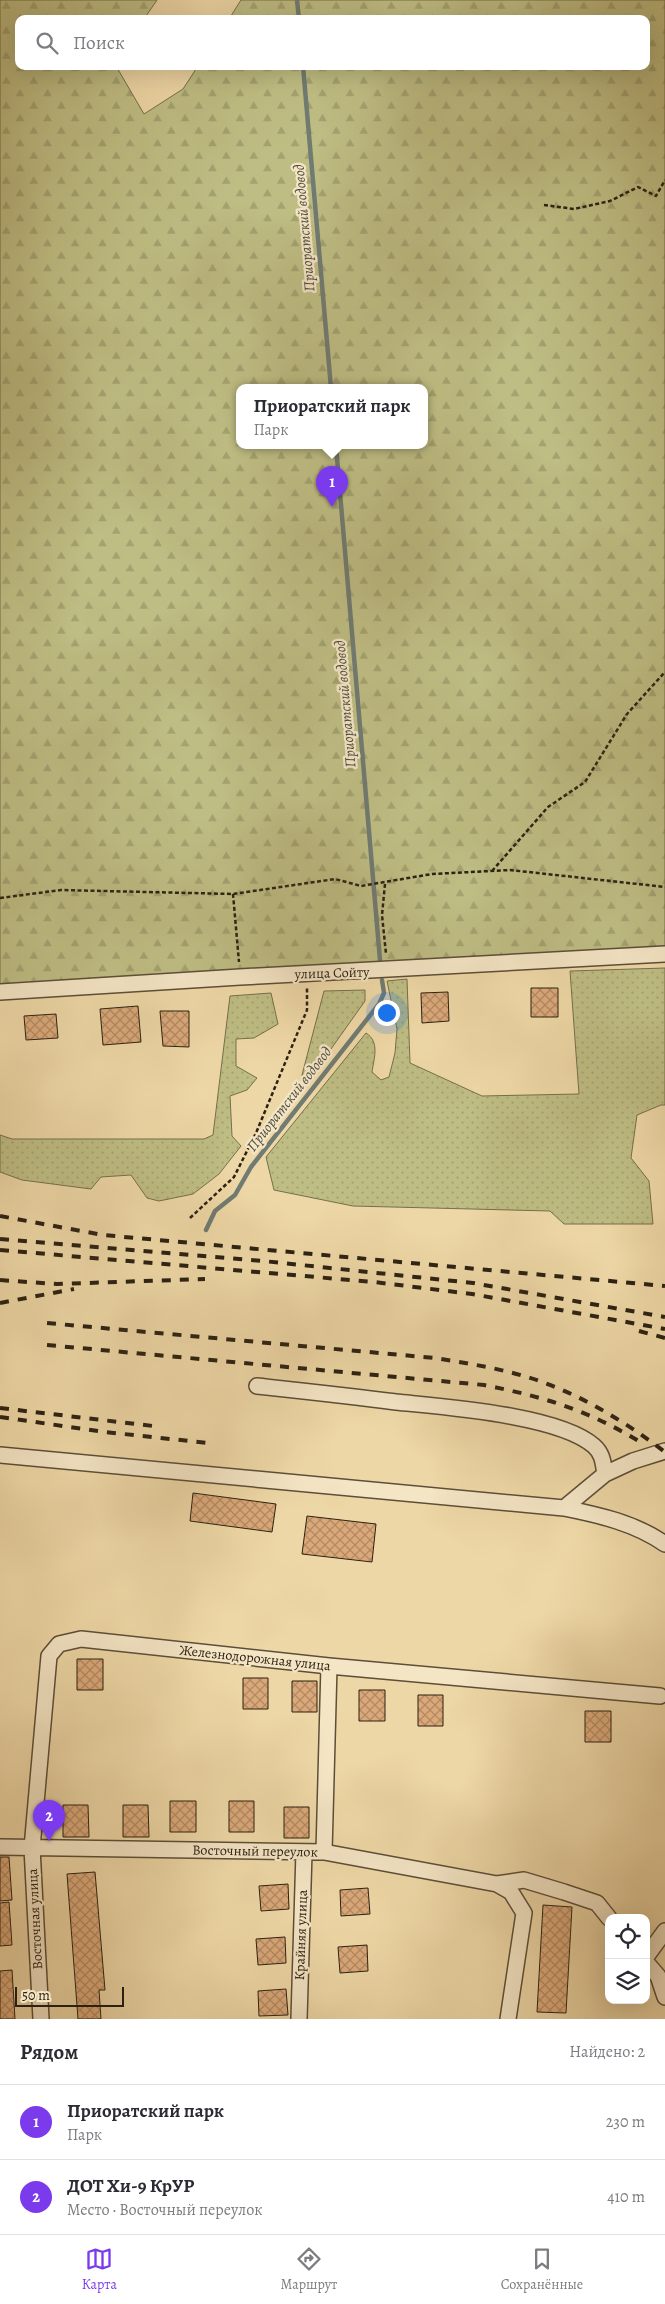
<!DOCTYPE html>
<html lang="ru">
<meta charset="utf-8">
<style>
:root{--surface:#fff;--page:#f2f2f3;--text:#2b2b33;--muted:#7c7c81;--line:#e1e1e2;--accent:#7c3aed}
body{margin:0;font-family:Alegreya,serif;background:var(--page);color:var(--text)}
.controls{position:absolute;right:15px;bottom:15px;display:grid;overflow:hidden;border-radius:10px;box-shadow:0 5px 20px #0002}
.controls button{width:45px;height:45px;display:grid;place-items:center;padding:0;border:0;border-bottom:1px solid var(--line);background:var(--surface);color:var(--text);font:25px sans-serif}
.scale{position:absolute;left:15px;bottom:12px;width:109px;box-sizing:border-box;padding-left:5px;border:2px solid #2c2113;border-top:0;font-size:14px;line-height:18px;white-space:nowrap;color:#2c2113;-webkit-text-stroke:4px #f4e5c5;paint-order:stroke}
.you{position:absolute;left:386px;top:1012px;width:18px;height:18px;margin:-12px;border:4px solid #fff;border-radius:50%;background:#1a73e8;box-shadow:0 0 0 8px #1a73e833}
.badge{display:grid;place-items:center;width:32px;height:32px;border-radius:50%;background:var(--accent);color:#fff;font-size:16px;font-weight:700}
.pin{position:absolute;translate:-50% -41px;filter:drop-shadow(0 1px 2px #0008)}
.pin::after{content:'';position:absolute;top:26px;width:18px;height:15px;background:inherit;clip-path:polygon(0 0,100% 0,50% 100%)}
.popup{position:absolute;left:236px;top:384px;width:192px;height:65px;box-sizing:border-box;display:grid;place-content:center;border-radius:10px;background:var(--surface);filter:drop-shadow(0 1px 4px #0005);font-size:16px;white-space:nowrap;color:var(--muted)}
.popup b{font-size:19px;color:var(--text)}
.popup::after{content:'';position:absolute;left:50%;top:100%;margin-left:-10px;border:10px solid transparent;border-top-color:var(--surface)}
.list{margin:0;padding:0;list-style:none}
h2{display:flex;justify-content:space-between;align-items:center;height:65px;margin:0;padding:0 20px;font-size:21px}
h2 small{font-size:16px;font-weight:400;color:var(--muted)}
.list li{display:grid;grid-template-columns:32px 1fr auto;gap:15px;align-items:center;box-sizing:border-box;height:75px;padding:0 20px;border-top:1px solid var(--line)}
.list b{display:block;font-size:19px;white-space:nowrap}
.list p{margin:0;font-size:16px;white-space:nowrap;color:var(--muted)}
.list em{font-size:16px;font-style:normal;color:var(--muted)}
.icon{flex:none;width:28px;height:28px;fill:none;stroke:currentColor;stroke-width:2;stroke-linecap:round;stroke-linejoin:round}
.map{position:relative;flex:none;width:665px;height:2019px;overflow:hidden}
.search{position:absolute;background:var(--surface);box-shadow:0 5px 20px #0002;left:15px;right:15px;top:15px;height:55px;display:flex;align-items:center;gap:12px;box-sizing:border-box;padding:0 18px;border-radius:10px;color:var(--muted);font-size:19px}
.sheet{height:215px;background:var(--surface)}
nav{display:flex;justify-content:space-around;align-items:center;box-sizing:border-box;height:70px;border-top:1px solid var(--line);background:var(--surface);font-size:14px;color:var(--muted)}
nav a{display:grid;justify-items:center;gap:2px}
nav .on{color:var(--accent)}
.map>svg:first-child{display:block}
.grass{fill:url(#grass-dots);stroke:#756f4b}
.forest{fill:url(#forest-firs);stroke:#756f4b;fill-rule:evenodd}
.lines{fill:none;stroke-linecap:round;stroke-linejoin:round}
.stream{stroke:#707b72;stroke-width:4.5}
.building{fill:url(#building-cross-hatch);stroke:#2c2113}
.minor-casing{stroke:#5c4e38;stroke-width:18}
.path{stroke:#2c2113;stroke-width:2.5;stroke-dasharray:4 2.5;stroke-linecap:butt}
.minor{stroke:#f4e5c5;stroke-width:15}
.rail{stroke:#2c2113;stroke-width:4;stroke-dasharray:9 9;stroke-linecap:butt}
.labels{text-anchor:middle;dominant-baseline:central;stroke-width:4.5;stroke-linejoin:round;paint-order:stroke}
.street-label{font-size:14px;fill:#2c2113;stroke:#f4e5c5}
.water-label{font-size:15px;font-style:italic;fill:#4e4e42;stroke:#f4e5c5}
</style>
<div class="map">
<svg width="665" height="2019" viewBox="0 0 665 2019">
<defs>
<pattern id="grass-dots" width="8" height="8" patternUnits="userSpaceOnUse" patternTransform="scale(1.25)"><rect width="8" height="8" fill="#bebd83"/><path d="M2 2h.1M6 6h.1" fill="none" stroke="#a3a270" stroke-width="1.8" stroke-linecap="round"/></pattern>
<pattern id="forest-firs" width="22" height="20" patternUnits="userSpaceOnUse" patternTransform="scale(1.25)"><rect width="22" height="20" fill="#bebd83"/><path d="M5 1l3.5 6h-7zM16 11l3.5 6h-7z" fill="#a3a270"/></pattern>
<pattern id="building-cross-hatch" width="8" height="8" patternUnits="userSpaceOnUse" patternTransform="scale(1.25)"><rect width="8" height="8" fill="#dba979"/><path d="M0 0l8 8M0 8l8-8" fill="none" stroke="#b28962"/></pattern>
</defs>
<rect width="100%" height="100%" fill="#eed7a6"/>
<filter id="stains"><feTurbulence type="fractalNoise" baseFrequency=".004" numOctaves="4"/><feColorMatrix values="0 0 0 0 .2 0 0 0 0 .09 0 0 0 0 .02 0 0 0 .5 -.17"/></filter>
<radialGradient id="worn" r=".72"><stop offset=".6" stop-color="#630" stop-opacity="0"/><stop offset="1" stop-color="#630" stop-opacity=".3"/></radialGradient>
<!-- grass -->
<path class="grass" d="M665,968V1105H661L637,1115L631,1158L649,1181L653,1224H564L550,1211L353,1206L274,1190L266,1157L366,1033C380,1042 374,1058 372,1072L381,1080L389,1077L395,1053L397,1029L387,981L407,979L410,1063L482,1096L579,1094L570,971Z
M365,990V1001L304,1087L302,1075L324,991Z
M271,993L278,1024L254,1038L236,1039V1066L257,1078L247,1090L230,1096L232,1136L241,1146L219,1174L193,1194L159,1201L147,1198L131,1175L101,1177L91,1189L22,1180L0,1172V1135L12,1139H204L213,1135L230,996Z"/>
<!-- forest -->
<path class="forest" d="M0,0H157L144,19H19V66H116L144,114L183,89L198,66H646V19H229L241,0H665V947L0,986ZM240,388H424V446H240Z"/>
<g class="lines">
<!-- stream -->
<path class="stream" d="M297,0L299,19
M303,66L331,388
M336,446L380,960
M206,1230L215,1211L235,1195L251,1167L379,1004L384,993L382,980"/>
</g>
<!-- building -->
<path class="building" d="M531,988H558V1017H531Z
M448,992L449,1021L422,1023L421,993Z
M138,1006L141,1042L103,1045L100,1009Z
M160,1011H189V1047L163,1046Z
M56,1014L58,1038L26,1040L24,1016Z
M193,1493L276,1504L272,1532L190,1521Z
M307,1516L376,1524L372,1562L302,1554Z
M77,1659H103V1690H77Z
M243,1678H268V1709H243Z
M292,1681H317V1712H292Z
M359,1690H385V1721H359Z
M418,1695H443V1726H418Z
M585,1711H611V1742H585Z
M170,1801H196V1832H170Z
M229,1801H254V1832H229Z
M63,1805H88L89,1837H63Z
M123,1805H148L149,1837H123Z
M284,1807H309V1838H284Z
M0,1857H9L12,1900L0,1901Z
M95,1872L105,1990H99L101,2019H78L67,1874Z
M288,1884L289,1909L261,1911L259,1886Z
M368,1888L370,1914L341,1916L340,1890Z
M9,1902L12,1945L0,1946V1903Z
M543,1905L572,1907L566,2013L537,2012Z
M285,1937L286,1963L258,1965L256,1939Z
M367,1945L368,1971L340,1973L338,1947Z
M12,1970L15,2019H0V1971Z
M286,1989L288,2015L259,2016L258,1991Z"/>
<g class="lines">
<defs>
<path id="minor" d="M0,992L240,977L665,954
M257,1386C303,1391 350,1396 396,1402C444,1407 559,1415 594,1446C603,1454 603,1463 605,1474
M0,1455L564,1508C599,1515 635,1523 665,1544
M564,1508L605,1474L633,1461L665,1451
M0,1847L324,1852L497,1884L511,1892L524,1913L508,2019
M324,1852L329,1666
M497,1884L524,1880L564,1892L597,1903L609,1918
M646,1957L665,1931
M646,1962L658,1976L665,1997
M41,2019L32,1848L49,1656L59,1644L81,1639L329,1666L660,1696
M299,2019L304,1852"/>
</defs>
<!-- minor casing -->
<use href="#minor" class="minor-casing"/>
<!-- path -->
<path class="path" d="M544,205L574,209L610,201L638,187L656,196L665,180
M492,871L548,807L585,782L627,714L665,672
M385,884L382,915L386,954
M233,894L239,962
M0,898L61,890L233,894L335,879L361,886L432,874L510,870L665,887
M190,1218L234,1177L256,1133L307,1010V988"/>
<!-- minor -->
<use href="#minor" class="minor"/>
<!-- rail -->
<path class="rail" d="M0,1216L103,1235L665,1286
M0,1239L263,1261L473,1283L665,1317
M0,1250L374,1282L472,1294L665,1329
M0,1280L57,1284L205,1279
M0,1303L74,1289
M47,1323L435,1358C472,1364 510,1370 545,1383C588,1399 628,1424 665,1452
M639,1331L665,1338
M47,1345L484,1385C545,1397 591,1411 645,1445
M0,1408L153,1426
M0,1417L105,1432L208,1443"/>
</g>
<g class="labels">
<!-- street labels -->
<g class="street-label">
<text transform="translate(332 973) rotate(-2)">улица Сойту</text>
<text transform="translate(255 1658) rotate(6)">Железнодорожная улица</text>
<text transform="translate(255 1851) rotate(1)">Восточный переулок</text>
<text transform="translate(35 1919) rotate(-93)">Восточная улица</text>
<text transform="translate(301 1935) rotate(-88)">Крайняя улица</text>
</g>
<!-- water labels -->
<g class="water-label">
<text transform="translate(304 228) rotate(-95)">Приоратский водовод</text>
<text transform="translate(345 704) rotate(-95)">Приоратский водовод</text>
<text transform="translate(289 1099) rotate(-52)">Приоратский водовод</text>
</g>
</g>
<rect width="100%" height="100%" filter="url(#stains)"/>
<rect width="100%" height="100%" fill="url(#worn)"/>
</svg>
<div class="controls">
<button><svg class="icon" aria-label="locate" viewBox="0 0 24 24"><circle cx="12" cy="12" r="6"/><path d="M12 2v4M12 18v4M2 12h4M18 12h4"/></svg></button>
<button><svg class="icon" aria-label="layers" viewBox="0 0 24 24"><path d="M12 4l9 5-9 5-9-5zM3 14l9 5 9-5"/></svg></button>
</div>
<div class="scale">50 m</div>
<div class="you"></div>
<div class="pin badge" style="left:332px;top:507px">1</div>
<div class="popup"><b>Приоратский парк</b>Парк</div>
<div class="pin badge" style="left:49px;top:1841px">2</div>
<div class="search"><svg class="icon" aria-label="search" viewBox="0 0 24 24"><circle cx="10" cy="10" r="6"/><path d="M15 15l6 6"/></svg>Поиск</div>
</div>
<section class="sheet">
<h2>Рядом<small>Найдено: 2</small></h2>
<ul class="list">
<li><span class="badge">1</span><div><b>Приоратский парк</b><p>Парк</p></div><em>230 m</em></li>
<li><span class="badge">2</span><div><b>ДОТ Хи-9 КрУР</b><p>Место · Восточный переулок</p></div><em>410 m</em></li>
</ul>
</section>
<nav>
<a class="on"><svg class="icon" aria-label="map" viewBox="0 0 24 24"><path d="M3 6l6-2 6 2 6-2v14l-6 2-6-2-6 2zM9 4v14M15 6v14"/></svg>Карта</a>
<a><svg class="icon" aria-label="directions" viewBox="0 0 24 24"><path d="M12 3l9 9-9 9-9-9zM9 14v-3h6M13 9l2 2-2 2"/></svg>Маршрут</a>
<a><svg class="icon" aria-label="saved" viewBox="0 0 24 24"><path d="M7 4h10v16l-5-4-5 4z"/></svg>Сохранённые</a>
</nav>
